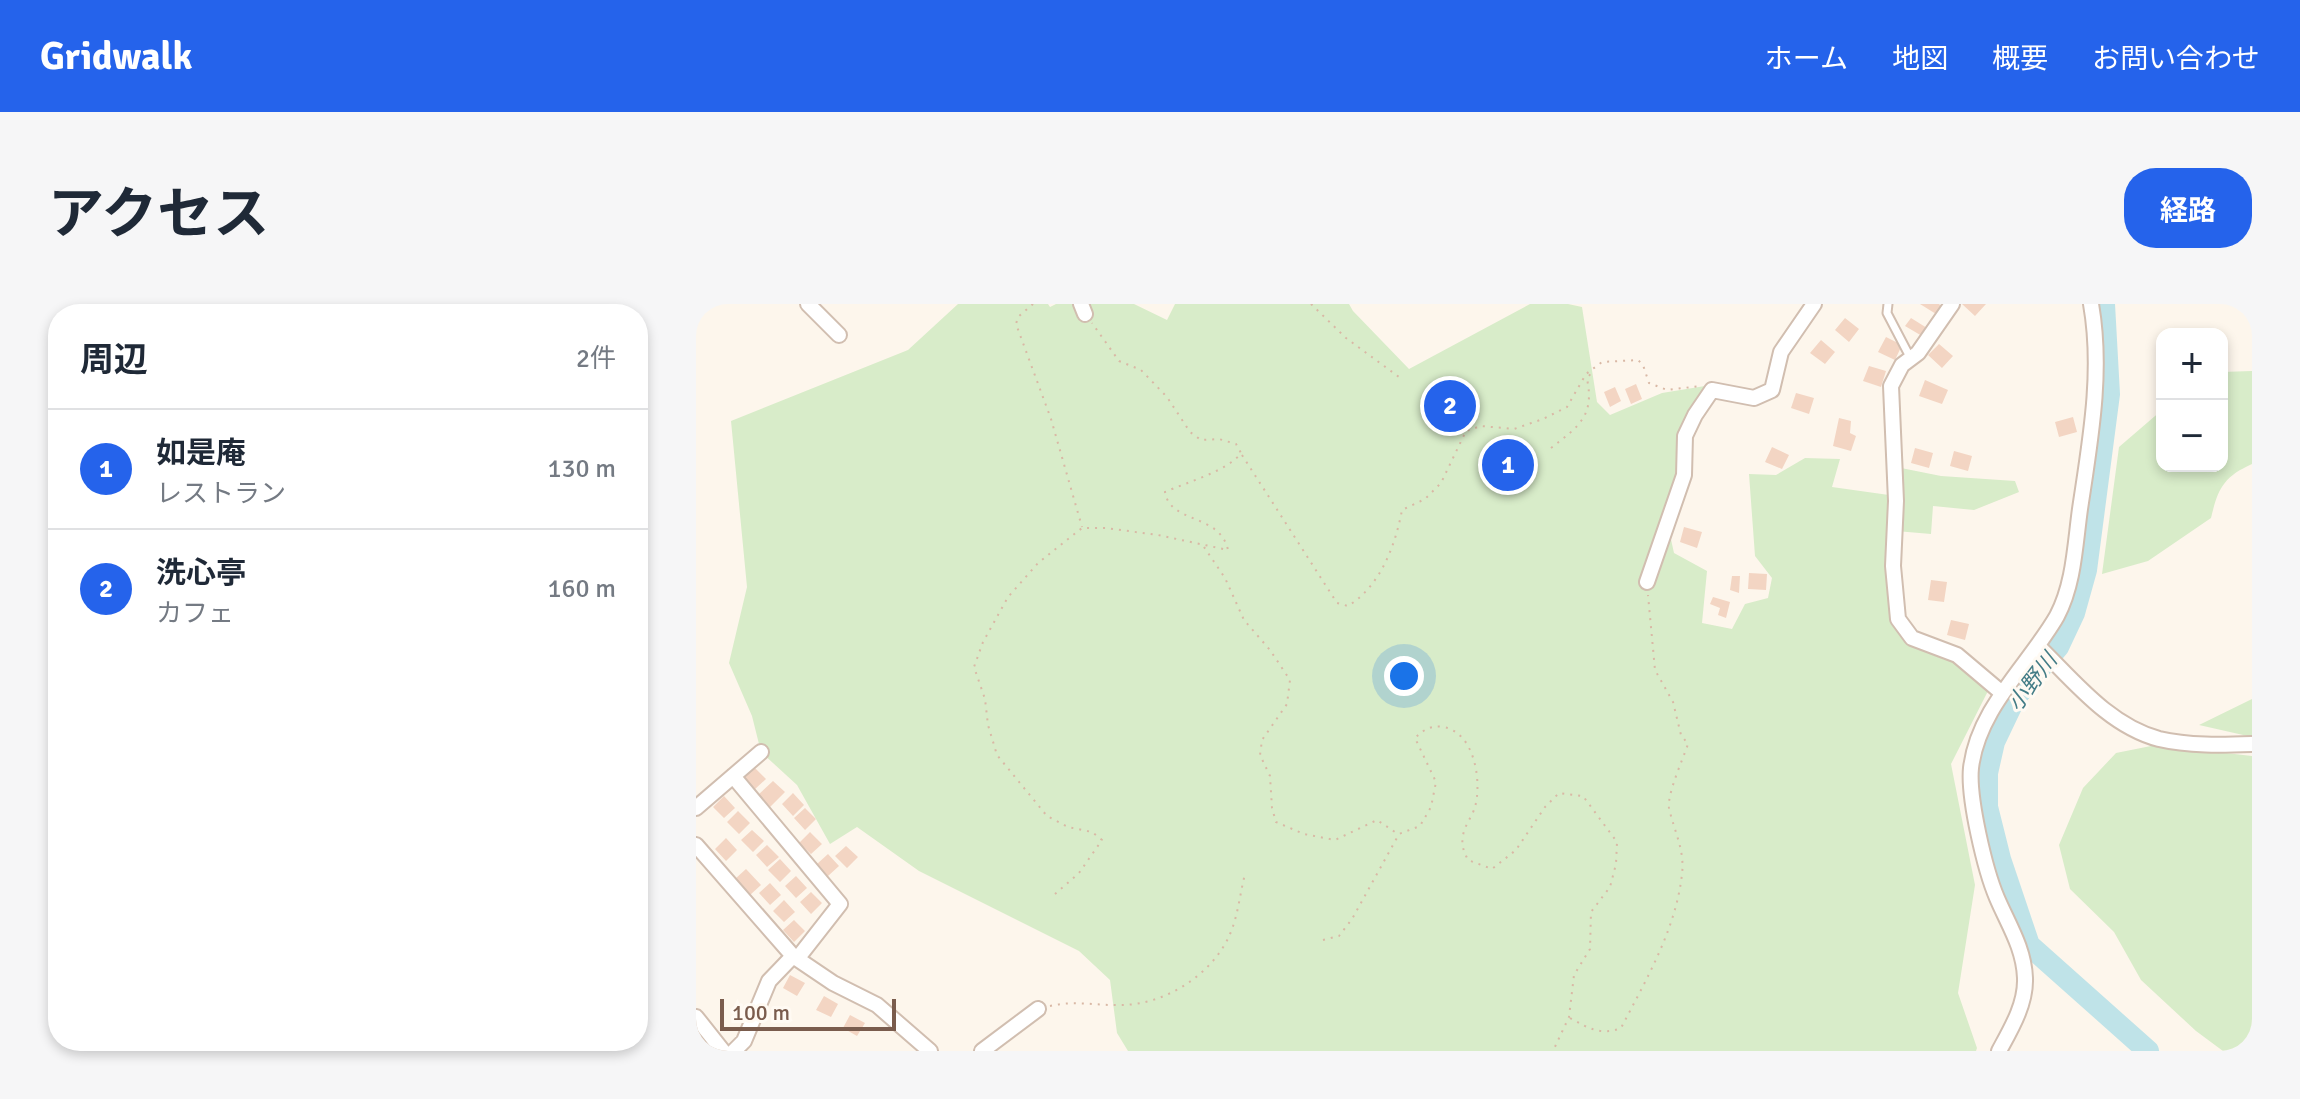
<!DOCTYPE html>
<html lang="ja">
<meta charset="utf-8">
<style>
:root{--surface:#fff;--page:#f6f6f7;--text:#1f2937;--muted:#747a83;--line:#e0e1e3;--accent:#2563eb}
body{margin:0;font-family:Signika,"Noto Sans JP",sans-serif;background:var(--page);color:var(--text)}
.controls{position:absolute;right:24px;top:24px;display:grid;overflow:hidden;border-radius:16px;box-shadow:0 4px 12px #0003}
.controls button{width:72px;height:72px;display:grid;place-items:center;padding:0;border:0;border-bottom:2px solid var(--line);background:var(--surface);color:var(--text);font:40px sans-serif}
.scale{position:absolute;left:24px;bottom:20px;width:176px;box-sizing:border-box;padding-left:8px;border:4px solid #7a5c4d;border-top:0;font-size:22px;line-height:28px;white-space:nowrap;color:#7a5c4d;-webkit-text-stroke:6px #fffaf3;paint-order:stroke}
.you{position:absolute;left:708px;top:372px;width:28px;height:28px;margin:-20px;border:6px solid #fff;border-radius:50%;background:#1a73e8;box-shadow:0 0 0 12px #1a73e833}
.badge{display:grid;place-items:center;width:52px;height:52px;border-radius:50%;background:var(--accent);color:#fff;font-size:26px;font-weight:700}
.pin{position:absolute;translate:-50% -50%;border:4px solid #fff;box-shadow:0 2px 8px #0006}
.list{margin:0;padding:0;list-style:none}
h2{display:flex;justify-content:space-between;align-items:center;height:104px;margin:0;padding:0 32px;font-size:34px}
h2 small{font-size:26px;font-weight:400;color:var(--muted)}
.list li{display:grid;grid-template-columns:52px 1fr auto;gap:24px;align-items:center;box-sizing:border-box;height:120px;padding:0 32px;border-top:2px solid var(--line)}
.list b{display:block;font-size:30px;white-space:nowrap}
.list p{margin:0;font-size:26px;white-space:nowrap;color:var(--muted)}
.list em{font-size:26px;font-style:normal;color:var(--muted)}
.map{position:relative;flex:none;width:1556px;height:747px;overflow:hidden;border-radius:32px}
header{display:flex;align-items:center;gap:48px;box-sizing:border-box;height:112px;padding:0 40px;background:var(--accent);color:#fff}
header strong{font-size:38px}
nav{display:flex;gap:44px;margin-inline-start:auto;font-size:28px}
.intro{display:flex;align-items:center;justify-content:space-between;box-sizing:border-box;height:192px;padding:0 48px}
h1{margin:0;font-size:56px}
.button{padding:20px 36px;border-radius:32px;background:var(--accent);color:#fff;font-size:28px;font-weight:700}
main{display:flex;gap:48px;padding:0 48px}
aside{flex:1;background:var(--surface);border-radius:32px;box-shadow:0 4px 12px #0003}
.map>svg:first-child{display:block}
.green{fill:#d8ecc9}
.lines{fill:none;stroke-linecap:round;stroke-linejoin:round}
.river{stroke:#bfe3e8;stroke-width:22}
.building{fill:#f3d5c3}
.lane-casing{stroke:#d1beb0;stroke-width:11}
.street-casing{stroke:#d1beb0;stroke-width:18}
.path{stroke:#d9b8a5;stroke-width:2;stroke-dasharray:2 6;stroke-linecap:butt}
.lane{stroke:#fff;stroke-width:7}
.street{stroke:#fff;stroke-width:14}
.labels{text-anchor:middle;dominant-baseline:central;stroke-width:6;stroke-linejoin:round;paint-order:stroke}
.water-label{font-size:22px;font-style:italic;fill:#437c86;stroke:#fffaf3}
</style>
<header>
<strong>Gridwalk</strong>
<nav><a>ホーム</a><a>地図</a><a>概要</a><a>お問い合わせ</a></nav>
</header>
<div class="intro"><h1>アクセス</h1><a class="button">経路</a></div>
<main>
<aside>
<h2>周辺<small>2件</small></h2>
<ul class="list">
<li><span class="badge">1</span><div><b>如是庵</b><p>レストラン</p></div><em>130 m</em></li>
<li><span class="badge">2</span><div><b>洗心亭</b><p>カフェ</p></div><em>160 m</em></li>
</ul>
</aside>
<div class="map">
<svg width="1556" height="747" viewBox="0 0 1556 747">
<rect width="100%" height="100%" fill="#fdf6ec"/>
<!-- green -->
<path class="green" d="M262,0H352L354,3L360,0H438L471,16L479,0H653L657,7L713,65L834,0H872L886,3L901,98L914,111L966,89L1009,82L1012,92L986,124L972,222L978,249L1011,267L1006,319L1036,325L1049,300L1072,294L1076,274L1059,252L1053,170L1080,171L1109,154L1144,155L1136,183L1200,192V163L1245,172L1319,177L1323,188L1278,206L1237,202L1235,230L1200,227L1202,315L1213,338L1261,351L1292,387L1255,460L1279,581L1262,689L1281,744L1280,747H432L421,729L414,676L383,647L223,567L161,523L134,540L101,481L65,448L56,412L33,359L51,283L35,117L212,46Z
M1556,67V160C1527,173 1522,185 1515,214L1452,257L1406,270L1423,143L1466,106V162H1526V68Z
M1556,395V433L1503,421Z
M1460,441L1556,452V747H1527L1500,727L1445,676L1418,628L1374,585L1363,541L1387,484L1420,449Z"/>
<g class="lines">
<!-- river -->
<path class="river" d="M1408,0L1413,90L1390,266L1378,309L1362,343L1319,394L1298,438L1291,469V503L1304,555L1333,641L1452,747"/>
</g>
<!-- building -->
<path class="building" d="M1224,0H1243L1245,2L1240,10Z
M1266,0H1290L1279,12Z
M1149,14L1163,25L1153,38L1139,26Z
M1215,14L1231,24L1226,32L1209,22Z
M1190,33L1206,41L1199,56L1182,48Z
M1125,36L1139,48L1129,60L1114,49Z
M1243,40L1257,52L1246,64L1232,51Z
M1173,62L1190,67L1185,83L1167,77Z
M1229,76L1252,86L1246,100L1223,92Z
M940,80L946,95L935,100L929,85Z
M919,83L925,97L914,103L908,88Z
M1100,89L1118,94L1113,110L1095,104Z
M1377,113L1381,128L1363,133L1359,118Z
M1143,114L1155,117L1154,129L1160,132L1155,147L1137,142Z
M1076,143L1093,151L1086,165L1069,158Z
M1219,144L1237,149L1233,164L1215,159Z
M1258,147L1276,152L1272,167L1254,162Z
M988,223L1006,228L1001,244L984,238Z
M1053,269L1071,270L1070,286L1052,285Z
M1036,272H1044L1043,289L1034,286Z
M1235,276L1251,278L1248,298L1232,296Z
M1017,293L1034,298L1030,314L1022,311L1024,304L1014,300Z
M1255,316L1273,320L1269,336L1251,331Z
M58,463L70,475L58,486L47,474Z
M77,477L89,488L74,503L62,491Z
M97,489L108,501L97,512L86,500Z
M28,492L39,504L28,514L17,503Z
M109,504L120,515L109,526L98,514Z
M42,507L54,519L43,530L31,518Z
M56,526L68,537L57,548L45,536Z
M114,528L126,540L115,550L103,539Z
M30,534L41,546L30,557L19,545Z
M71,541L83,553L71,563L60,551Z
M150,542L162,553L151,564L139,552Z
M132,550L143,562L132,572L121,560Z
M84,555L95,567L84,578L72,566Z
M50,565L65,581L54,591L39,575Z
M100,572L111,584L100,594L89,582Z
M74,579L85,591L74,601L63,589Z
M115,588L126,599L115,610L104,598Z
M88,596L99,608L88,618L77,607Z
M98,616L109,627L98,638L87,626Z
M94,671L109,679L101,692L87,684Z
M128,692L142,700L135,713L120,706Z
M154,711L169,719L161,732L147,724Z"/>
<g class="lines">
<defs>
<path id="lane" d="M1192,0L1191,9L1214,53"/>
<path id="street" d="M112,0L143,31
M385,0L389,10
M1256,0L1222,49L1206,61L1195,82L1200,197L1197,262L1202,315L1216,334L1261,351L1306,389
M951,278L988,171L989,132L999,111L1016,86L1058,94L1076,86L1085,48L1118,0
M1342,342C1377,376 1413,422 1463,435C1493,442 1526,441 1556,440
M37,472L144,600L101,655
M0,504L65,448
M0,541L97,652
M0,713L27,747
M38,747L48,737L73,677L97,652L137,679L181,701L234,747
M286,747L342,705
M1303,747C1315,725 1330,700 1329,674C1328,644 1312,620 1301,594C1289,566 1272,494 1275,464C1282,404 1333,361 1361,312C1378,280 1379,241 1384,205C1394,138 1407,68 1395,0"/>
</defs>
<!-- lane casing -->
<use href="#lane" class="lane-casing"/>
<!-- street casing -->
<use href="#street" class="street-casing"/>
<!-- path -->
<path class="path" d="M337,0L322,13L320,20L355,115L386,223
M615,0L650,34L703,73
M855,144C882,123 899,112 891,75L897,66
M546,151L641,299L652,302C684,282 699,243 706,206L729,195L745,179L770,127L785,122L818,125L847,115L871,103L890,70L906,58L942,56L947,61L953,79L971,86L1004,82
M508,243L529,274L548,316L574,346L594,376L591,400L566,436L564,451L574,472L576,504L580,518L608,530L639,536L681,516L702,530
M359,590L383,569L406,536L396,528L372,523L351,512L301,451L292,421L289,395L278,363L287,338L312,293L342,259L386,224H410L462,231L532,246C524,209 474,220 469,188C491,178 532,167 545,149L540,140L523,135L505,136L494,128L471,93L445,66L423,57L396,19
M627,636L643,632L656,615L703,530L724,522L735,503L740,478L719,434C727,426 735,421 747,423C779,428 786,478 779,503C776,513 768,522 767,532C765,541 768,548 772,556L796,565L820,546L849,503L863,489L887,492L921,538L920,560L914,583L895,608L894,645L878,671L873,713L857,747
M354,702C379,696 402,702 427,701C470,700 517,670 534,630C542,612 544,589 549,570
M874,714C892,724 905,732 925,724C950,676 980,625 986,570C989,546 978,527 973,504C971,490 987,455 992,440L985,431L977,398L959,366L952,291"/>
<!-- lane -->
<use href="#lane" class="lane"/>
<!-- street -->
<use href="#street" class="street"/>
</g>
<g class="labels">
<!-- water labels -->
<g class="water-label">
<text transform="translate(1336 378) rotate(-53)">小野川</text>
</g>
</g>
</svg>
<div class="controls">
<button>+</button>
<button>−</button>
</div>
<div class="scale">100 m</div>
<div class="you"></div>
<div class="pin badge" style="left:812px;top:161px">1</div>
<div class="pin badge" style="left:754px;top:102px">2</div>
</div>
</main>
